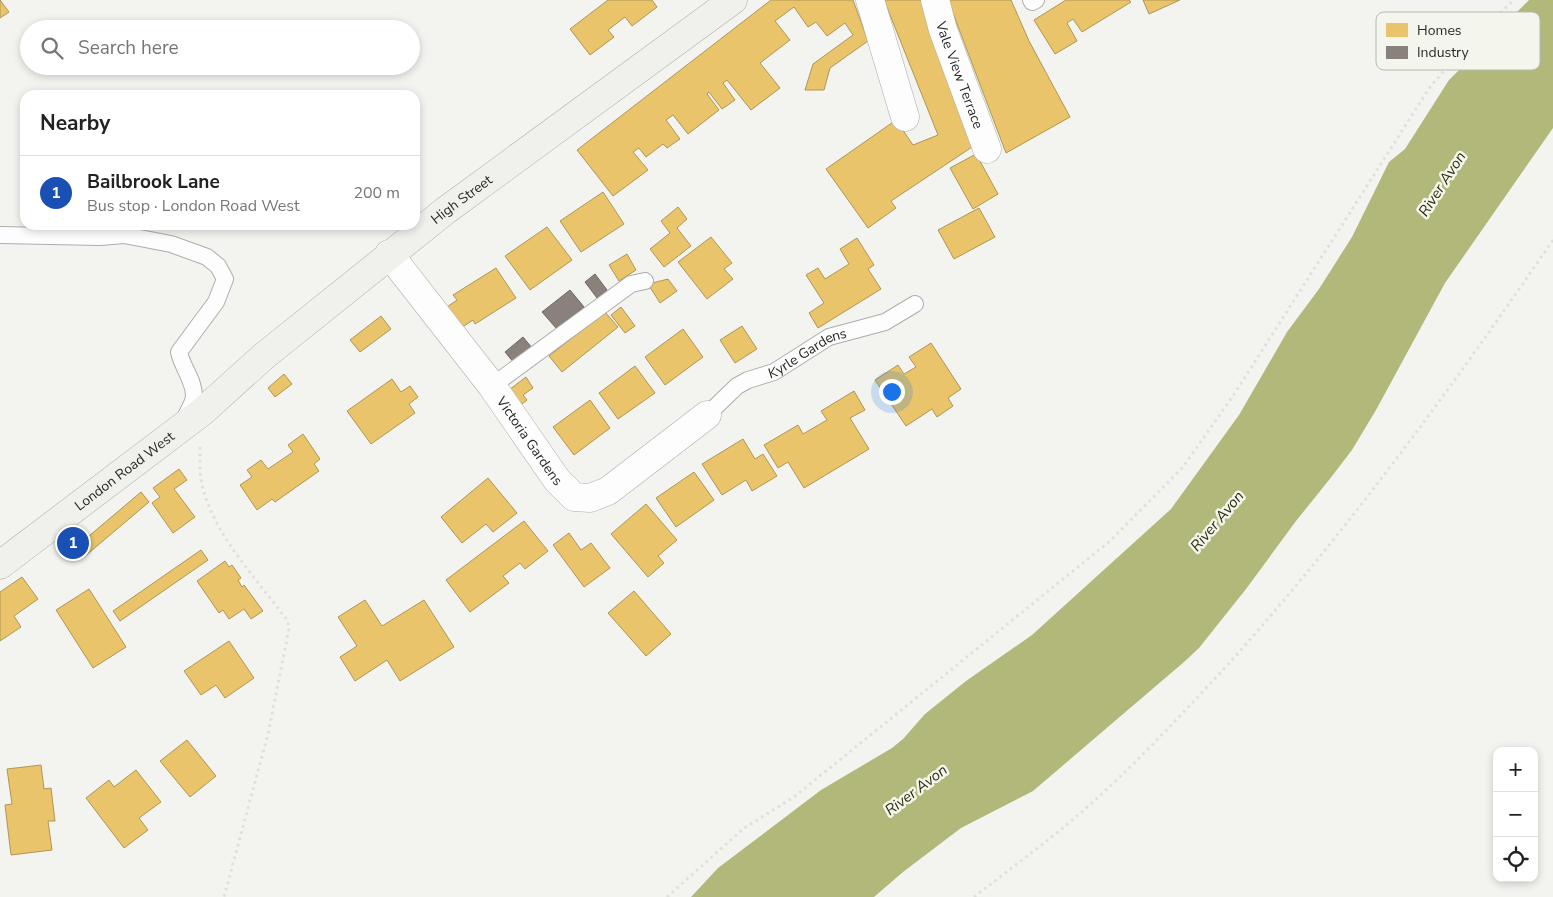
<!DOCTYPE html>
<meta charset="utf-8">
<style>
:root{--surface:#fff;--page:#f2f2f2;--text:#222;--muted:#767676;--line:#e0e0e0;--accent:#0f766e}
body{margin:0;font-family:"Nunito Sans",sans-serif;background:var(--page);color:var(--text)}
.controls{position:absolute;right:15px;bottom:15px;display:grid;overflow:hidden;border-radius:10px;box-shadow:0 2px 8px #0003}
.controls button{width:45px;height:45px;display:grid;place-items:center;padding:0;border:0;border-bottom:1px solid var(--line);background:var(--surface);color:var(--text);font:25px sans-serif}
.you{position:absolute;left:891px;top:391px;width:18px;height:18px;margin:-12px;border:4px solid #fff;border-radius:50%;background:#1a73e8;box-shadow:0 0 0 8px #1a73e833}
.badge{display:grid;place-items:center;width:32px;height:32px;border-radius:50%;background:var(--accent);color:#fff;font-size:16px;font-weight:700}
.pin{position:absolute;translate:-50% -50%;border:2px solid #fff;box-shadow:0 1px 5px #0006}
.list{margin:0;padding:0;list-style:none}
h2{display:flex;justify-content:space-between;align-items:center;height:65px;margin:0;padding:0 20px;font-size:21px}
h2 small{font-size:16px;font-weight:400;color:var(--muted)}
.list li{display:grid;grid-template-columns:32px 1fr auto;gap:15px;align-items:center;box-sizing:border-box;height:75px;padding:0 20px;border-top:1px solid var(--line)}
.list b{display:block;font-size:19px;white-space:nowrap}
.list p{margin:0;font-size:16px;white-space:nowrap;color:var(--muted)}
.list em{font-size:16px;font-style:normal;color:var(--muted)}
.icon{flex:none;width:28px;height:28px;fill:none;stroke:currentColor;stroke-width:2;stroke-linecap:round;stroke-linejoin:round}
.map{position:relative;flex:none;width:1553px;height:897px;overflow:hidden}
.search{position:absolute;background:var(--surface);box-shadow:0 2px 8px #0003;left:20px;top:20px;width:400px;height:55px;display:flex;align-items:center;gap:12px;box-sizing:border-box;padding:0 18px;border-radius:28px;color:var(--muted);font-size:19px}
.panel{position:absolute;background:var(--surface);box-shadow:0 2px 8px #0003;left:20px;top:90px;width:400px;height:140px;border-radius:15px}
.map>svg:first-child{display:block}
.water{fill:#b1b87a}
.homes{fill:#e9c46a;stroke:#af9656}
.industry{fill:#8a817c;stroke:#6d6762}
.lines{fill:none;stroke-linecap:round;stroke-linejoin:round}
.lane-casing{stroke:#adadaa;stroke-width:18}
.street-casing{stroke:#adadaa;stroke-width:29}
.secondary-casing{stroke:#adadaa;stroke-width:29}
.path{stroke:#dfdfdd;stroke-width:3;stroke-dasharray:2.5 4;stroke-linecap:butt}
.lane{stroke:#fdfdfd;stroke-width:16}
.street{stroke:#fdfdfd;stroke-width:28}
.secondary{stroke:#f0f0ed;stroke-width:28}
.labels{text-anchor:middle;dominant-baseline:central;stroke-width:5;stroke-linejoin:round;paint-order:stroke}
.street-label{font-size:14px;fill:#292a27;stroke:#f4f6ee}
.water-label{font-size:15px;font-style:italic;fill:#2c2f09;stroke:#f4f6ee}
.key{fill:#f4f6ee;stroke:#b7b9b2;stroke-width:1}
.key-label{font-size:14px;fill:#292a27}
</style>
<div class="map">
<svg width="1553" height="897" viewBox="0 0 1553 897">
<rect width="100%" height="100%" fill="#f3f4f0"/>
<!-- water -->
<path class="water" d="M1529,0H1553V128L1445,283L1376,410L1352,450L1329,480L1296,521L1246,589L1199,648L1184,662L1033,791L961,828L903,872L874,897H691L718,868L821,790L892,748L903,739L925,714L966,681L1032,635L1171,509L1239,415L1287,332L1319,289L1352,237L1389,162L1405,149L1449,80Z"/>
<!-- homes -->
<path class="homes" d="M0,0L9,12L0,18Z
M608,0H652L657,7L632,26L625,17L608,30L614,37L590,55L570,29Z
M771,0H853L868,41L830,68L824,90H805L813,64L853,35L845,23L827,36L816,22L808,27L794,7L775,21L790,40L760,63L780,88L751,110L727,80L723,83L735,100L722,109L709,92L707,94L719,110L688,134L673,115L666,120L680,139L667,148L663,144L646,157L639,148L633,152L648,170L613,196L577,150Z
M884,0H928L972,147L891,201L896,208L868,228L826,169L896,120L913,145L938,135Z
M948,0H1011L1029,41L1070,117L1006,153Z
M1066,0H1129L1131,2L1082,32L1073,19L1067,23L1077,41L1055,54L1034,20Z
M1143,0H1180L1149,14Z
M976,154L998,194L973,209L950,168Z
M603,192L624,224L581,252L560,221Z
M678,207L687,219L677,228L691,246L664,267L650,249L670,233L661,221Z
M979,208L995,237L954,259L938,230Z
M547,227L572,260L530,290L505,256Z
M711,237L732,263L724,269L733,279L707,299L678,262Z
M857,238L874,265L868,269L881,289L818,328L809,313L824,303L806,275L818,268L825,279L849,264L840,249Z
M627,254L636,270L619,281L609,265Z
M496,268L516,298L475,324L473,320L461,328L447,307L457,300L453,295Z
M668,279L677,291L660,303L648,284Z
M621,307L635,326L625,333L611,315Z
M605,312L618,327L562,372L549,356Z
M381,316L391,329L360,352L350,340Z
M742,326L757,349L735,363L720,340Z
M683,329L703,357L665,385L645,357Z
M931,343L961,389L948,398L953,406L937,417L932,409L906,426L875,380L898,365L904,374L916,367L909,357Z
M635,366L655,393L618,419L599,393Z
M284,374L292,384L275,397L268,388Z
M526,377L533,388L523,395L527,400L517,408L505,393Z
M392,379L401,392L410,386L418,397L409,404L415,413L371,444L347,411Z
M854,391L865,410L850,418L869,449L804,488L788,462L778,468L764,445L798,425L803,434L827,420L821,411Z
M590,400L610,428L574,455L553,427Z
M303,434L320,459L314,464L319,471L275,502L272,499L257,510L240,485L252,477L247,470L261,460L268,469L293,452L288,445Z
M743,439L755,459L763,454L777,476L752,491L746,480L722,495L702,464Z
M179,469L187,480L174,489L195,517L173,533L152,503L160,497L153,488Z
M694,472L714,500L676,527L656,498Z
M488,478L517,513L493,532L486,524L462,543L441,517Z
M141,492L149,502L84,557L76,547Z
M646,504L677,540L658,556L664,563L648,577L611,534Z
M524,521L548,551L525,569L520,563L503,576L509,583L470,612L446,580Z
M569,533L581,550L591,543L610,568L584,587L553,545Z
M201,550L208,560L120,621L113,611Z
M225,561L229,567L232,565L241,578L238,580L242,587L244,585L263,611L251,619L244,609L229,619L223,610L219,613L197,581Z
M22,577L38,599L14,616L21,627L0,641V592Z
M89,589L126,647L93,668L56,610Z
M634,591L671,634L646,656L608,613Z
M365,600L382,626L424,600L454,647L400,681L387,660L355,681L340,657L357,646L338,617Z
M229,641L254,678L225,698L216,685L201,695L184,671Z
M187,740L216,776L190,797L160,761Z
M41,765L44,789L51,788L55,821H48L52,850L11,855L5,805L12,804L7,769Z
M136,770L161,802L139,818L148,830L124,848L86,798L109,780L114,787Z"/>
<!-- industry -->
<path class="industry" d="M595,274L607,290L597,298L585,282Z
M570,290L584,307L556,328L542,312Z
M523,337L533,349L515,364L505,352Z"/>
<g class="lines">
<defs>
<g id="lane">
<path d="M1031,0L1032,2L1036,0"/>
<path d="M0,235L100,237L124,235L171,244L207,257L218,266L225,279L216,302L179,352C182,367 194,380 194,396C194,403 186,414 184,421"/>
<path d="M492,386L631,284L645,281"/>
<path id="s1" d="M707,415L737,386L748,380L774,372L829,337L885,322L915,304"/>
</g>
<g id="street">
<path d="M870,0L905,117"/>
<path id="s2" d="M935,0L943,30L987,149"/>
<path id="s3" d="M389,254L492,386L557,480L574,497L590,498L608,491L707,415"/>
</g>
<g id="secondary">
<path id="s4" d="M0,565L202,412L264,356L445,211L733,0"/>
</g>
</defs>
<!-- lane casing -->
<use href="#lane" class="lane-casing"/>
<!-- street casing -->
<use href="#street" class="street-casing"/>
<!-- secondary casing -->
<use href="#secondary" class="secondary-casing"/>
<!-- path -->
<path class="path" d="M200,447C200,462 199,477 204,492C217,538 259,582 287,620L289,629L268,734L224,897
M667,897L743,829L794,797L1110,541L1183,467L1233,396L1430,87L1466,45L1514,0
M974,897C1011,868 1050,840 1085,809C1134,766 1178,718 1222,671C1344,536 1450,390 1553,240"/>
<!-- lane -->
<use href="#lane" class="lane"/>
<!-- street -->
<use href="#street" class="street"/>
<!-- secondary -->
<use href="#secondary" class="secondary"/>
</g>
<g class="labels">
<!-- street labels -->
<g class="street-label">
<text stroke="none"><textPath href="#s2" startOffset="79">Vale View Terrace</textPath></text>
<text stroke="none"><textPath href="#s4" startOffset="589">High Street</textPath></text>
<text stroke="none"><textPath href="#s1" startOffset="120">Kyrle Gardens</textPath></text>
<text stroke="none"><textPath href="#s3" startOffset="234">Victoria Gardens</textPath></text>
<text stroke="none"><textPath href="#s4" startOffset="156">London Road West</textPath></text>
</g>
<!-- water labels -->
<g class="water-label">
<text transform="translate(1442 184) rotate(-57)">River Avon</text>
<text transform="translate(1217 521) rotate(-50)">River Avon</text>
<text transform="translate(916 790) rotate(-37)">River Avon</text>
</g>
</g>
<!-- legend -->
<rect x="1376" y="12" width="164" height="58" rx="8" class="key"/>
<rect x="1386" y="23" width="22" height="14" fill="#e9c46a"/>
<rect x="1386" y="46" width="22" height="13" fill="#8a817c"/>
<g class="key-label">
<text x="1417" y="35">Homes</text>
<text x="1417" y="57">Industry</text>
</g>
</svg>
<div class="controls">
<button>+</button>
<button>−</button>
<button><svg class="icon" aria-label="locate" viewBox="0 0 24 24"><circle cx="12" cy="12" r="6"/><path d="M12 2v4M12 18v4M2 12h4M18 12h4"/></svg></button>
</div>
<div class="you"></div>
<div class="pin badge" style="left:73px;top:543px;background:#1a4fb4">1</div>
<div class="search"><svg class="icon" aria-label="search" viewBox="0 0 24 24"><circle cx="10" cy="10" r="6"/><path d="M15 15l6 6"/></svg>Search here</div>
<section class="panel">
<h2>Nearby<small></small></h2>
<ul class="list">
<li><span class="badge" style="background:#1a4fb4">1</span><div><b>Bailbrook Lane</b><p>Bus stop · London Road West</p></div><em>200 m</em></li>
</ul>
</section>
</div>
